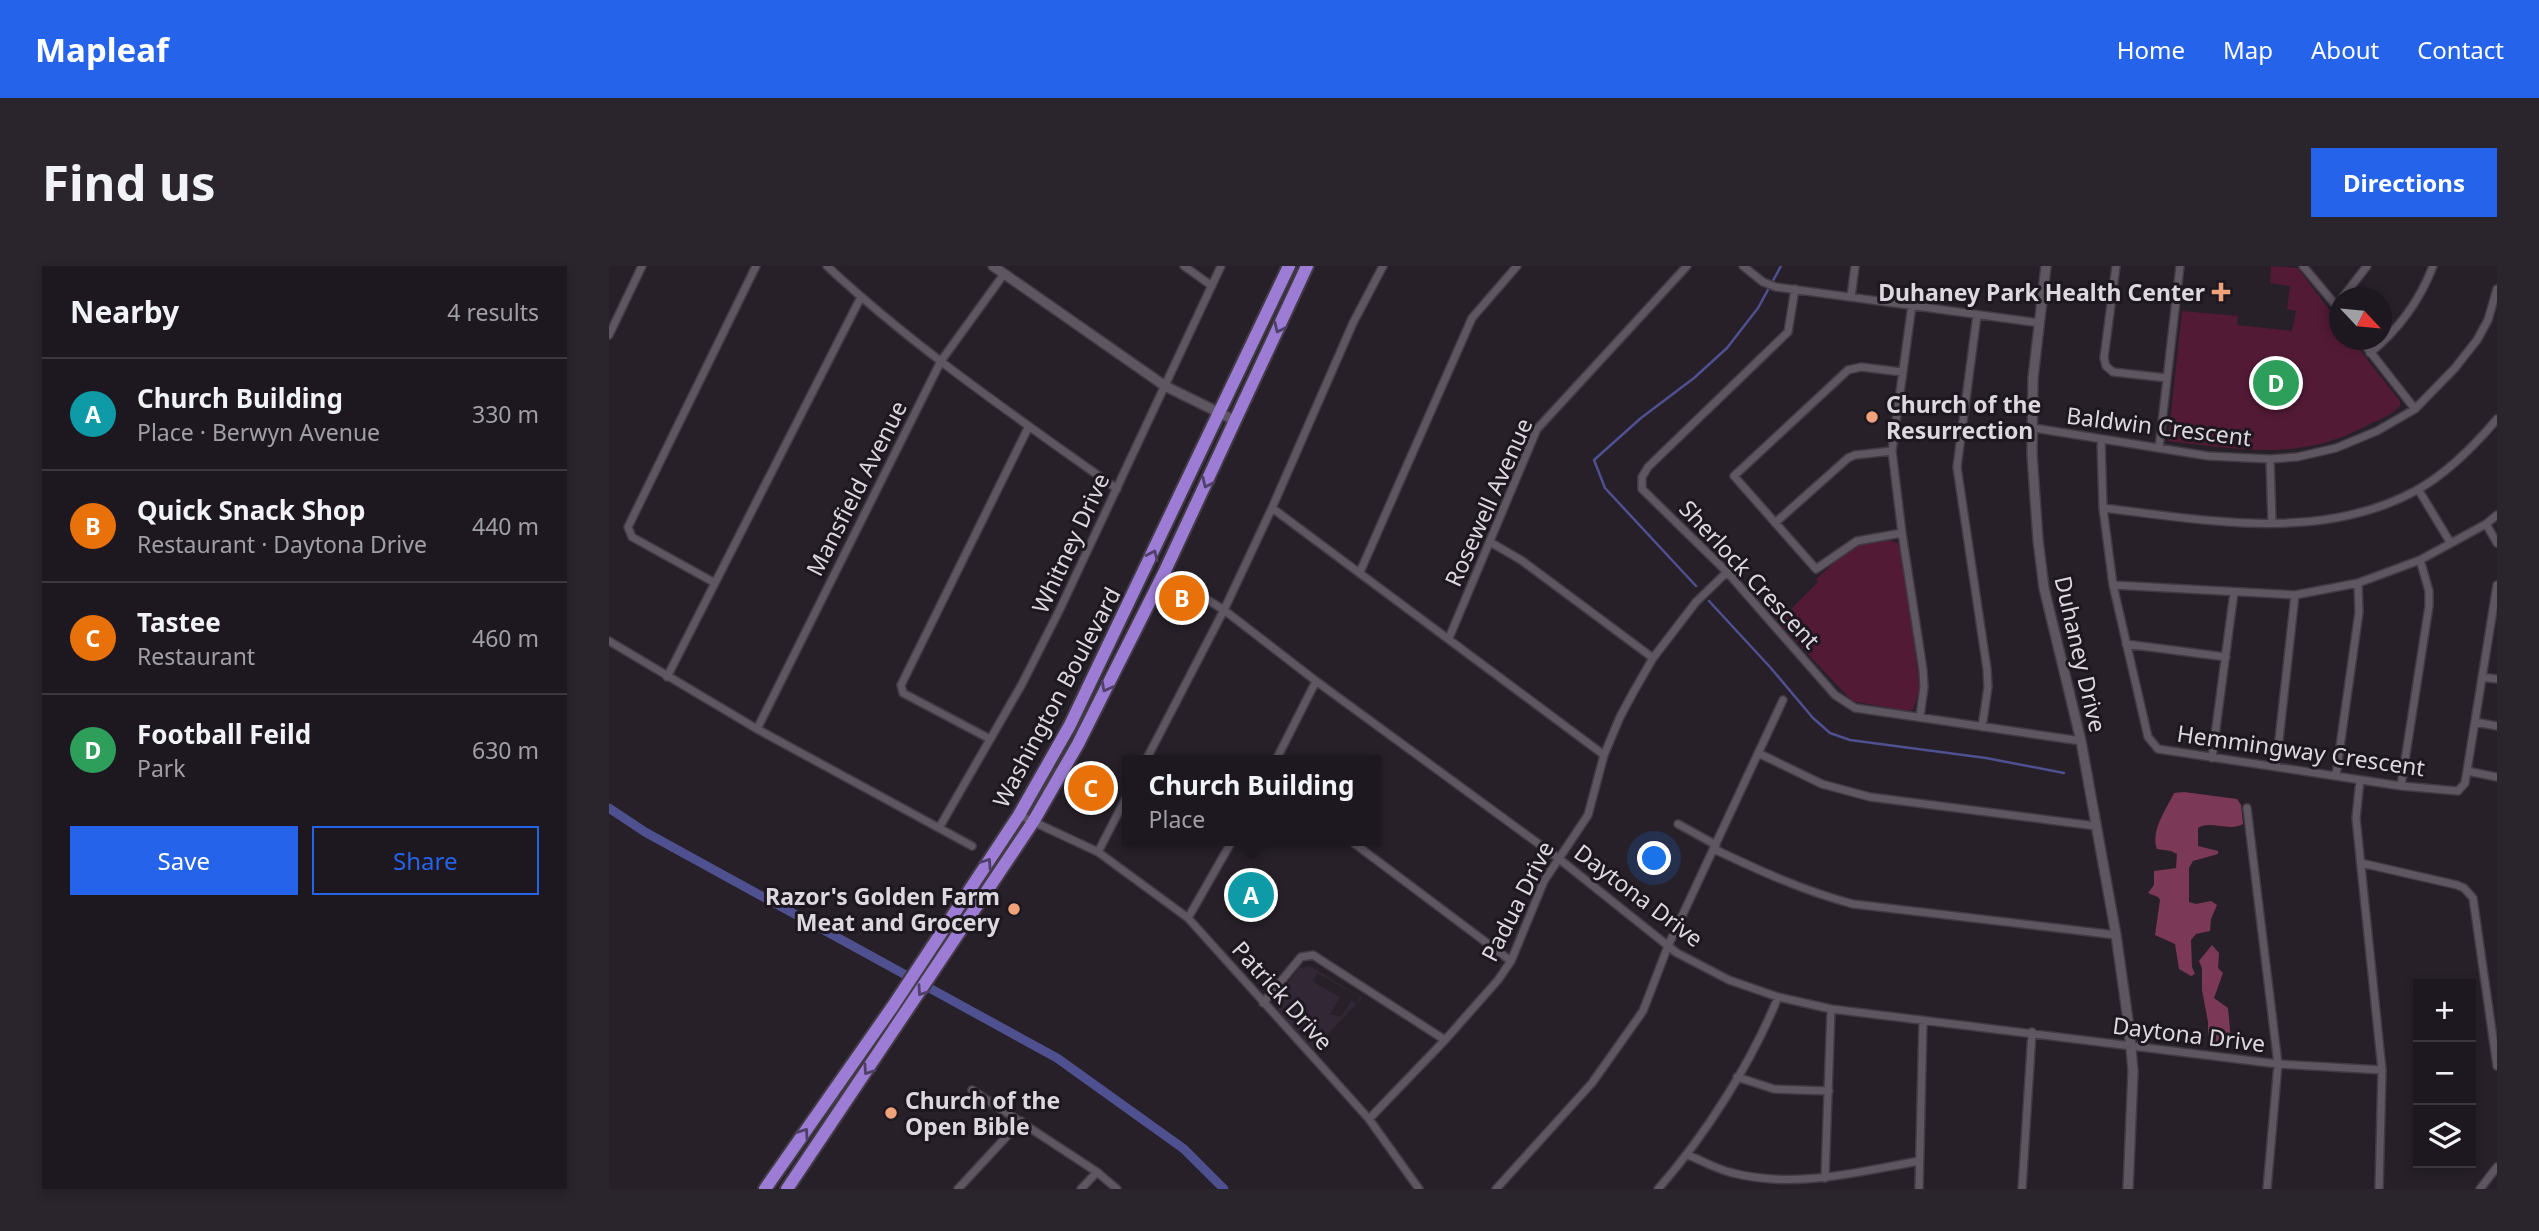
<!DOCTYPE html>
<meta charset="utf-8">
<style>
:root{--surface:#1d181f;--page:#2a252c;--text:#f1f3f6;--muted:#a0a0a4;--line:#3b373d;--accent:#2563eb}
body{margin:0;font-family:"Noto Sans",sans-serif;background:var(--page);color:var(--text)}
.controls{position:absolute;right:21px;bottom:21px;display:grid;overflow:hidden;border-radius:0px;box-shadow:0 4px 10px #0003}
.controls button{width:63px;height:63px;display:grid;place-items:center;padding:0;border:0;border-bottom:2px solid var(--line);background:var(--surface);color:var(--text);font:35px sans-serif}
.compass{position:absolute;left:1720px;top:21px;width:63px;height:63px;border-radius:50%;background:var(--surface);box-shadow:0 4px 10px #0003;rotate:116deg}
.you{position:absolute;left:1046px;top:593px;width:24px;height:24px;margin:-18px;border:5px solid #fff;border-radius:50%;background:#1a73e8;box-shadow:0 0 0 10px #1a73e833}
.badge{display:grid;place-items:center;width:46px;height:46px;border-radius:50%;background:var(--accent);color:#fff;font-size:23px;font-weight:700}
.pin{position:absolute;translate:-50% -50%;border:4px solid #fff;box-shadow:0 2px 7px #0006}
.popup{position:absolute;left:513px;top:489px;width:259px;height:91px;box-sizing:border-box;display:grid;place-content:center;border-radius:0px;background:var(--surface);filter:drop-shadow(0 2px 5px #0005);font-size:23px;white-space:nowrap;color:var(--muted)}
.popup b{font-size:26px;color:var(--text)}
.popup::after{content:'';position:absolute;left:50%;top:100%;margin-left:-14px;border:14px solid transparent;border-top-color:var(--surface)}
.list{margin:0;padding:0;list-style:none}
h2{display:flex;justify-content:space-between;align-items:center;height:91px;margin:0;padding:0 28px;font-size:30px}
h2 small{font-size:23px;font-weight:400;color:var(--muted)}
.list li{display:grid;grid-template-columns:46px 1fr auto;gap:21px;align-items:center;box-sizing:border-box;height:112px;padding:0 28px;border-top:2px solid var(--line)}
.list b{display:block;font-size:26px;white-space:nowrap}
.list p{margin:0;font-size:23px;white-space:nowrap;color:var(--muted)}
.list em{font-size:23px;font-style:normal;color:var(--muted)}
.actions{display:flex;gap:14px;padding:21px 28px}
.actions a{flex:1;padding:16px 0;border:2px solid var(--accent);border-radius:0px;text-align:center;font-size:24px;color:var(--accent)}
.actions .main{background:var(--accent);color:#fff}
.icon{flex:none;width:38px;height:38px;fill:none;stroke:currentColor;stroke-width:2;stroke-linecap:round;stroke-linejoin:round}
.map{position:relative;flex:none;width:1888px;height:923px;overflow:hidden;border-radius:0px}
header{display:flex;align-items:center;gap:42px;box-sizing:border-box;height:98px;padding:0 35px;background:var(--accent);color:#fff}
header strong{font-size:33px}
nav{display:flex;gap:38px;margin-inline-start:auto;font-size:24px}
.intro{display:flex;align-items:center;justify-content:space-between;box-sizing:border-box;height:168px;padding:0 42px}
h1{margin:0;font-size:49px}
.button{padding:18px 32px;border-radius:0px;background:var(--accent);color:#fff;font-size:24px;font-weight:700}
main{display:flex;gap:42px;padding:0 42px}
aside{flex:1;background:var(--surface);border-radius:0px;box-shadow:0 4px 10px #0003}
.map>svg:first-child{display:block}
.built{fill:#322835;fill-rule:evenodd}
.green{fill:#531a36}
.forest{fill:#7c3857}
.lines{fill:none;stroke-linecap:round;stroke-linejoin:round}
.stream{stroke:#4f5090;stroke-width:2.5}
.canal{stroke:#4f5090;stroke-width:9}
.minor-casing{stroke:#413b43;stroke-width:10}
.tertiary-casing{stroke:#413b43;stroke-width:12}
.trunk-casing{stroke:#413b43;stroke-width:16}
.minor{stroke:#5e5661;stroke-width:7}
.tertiary{stroke:#5e5661;stroke-width:9}
.trunk{stroke:#9d7cd6;stroke-width:12}
.oneway{stroke:#503f69}
.poi-dot{fill:#f0a27a;stroke:#1d1720;stroke-width:2.5}
.labels{text-anchor:middle;dominant-baseline:central;stroke-width:6;stroke-linejoin:round;paint-order:stroke}
.poi-label{font-size:23px;font-weight:bold;fill:#ddd8de;stroke:#1d1720;text-anchor:end}
.street-label{font-size:23px;fill:#ddd8de;stroke:#1d1720}
</style>
<header>
<strong>Mapleaf</strong>
<nav><a>Home</a><a>Map</a><a>About</a><a>Contact</a></nav>
</header>
<div class="intro"><h1>Find us</h1><a class="button">Directions</a></div>
<main>
<aside>
<h2>Nearby<small>4 results</small></h2>
<ul class="list">
<li><span class="badge" style="background:#0f9aa8">A</span><div><b>Church Building</b><p>Place · Berwyn Avenue</p></div><em>330 m</em></li>
<li><span class="badge" style="background:#e8710a">B</span><div><b>Quick Snack Shop</b><p>Restaurant · Daytona Drive</p></div><em>440 m</em></li>
<li><span class="badge" style="background:#e8710a">C</span><div><b>Tastee</b><p>Restaurant</p></div><em>460 m</em></li>
<li><span class="badge" style="background:#2e9e5b">D</span><div><b>Football Feild</b><p>Park</p></div><em>630 m</em></li>
</ul>
<div class="actions"><a class="main">Save</a><a>Share</a></div>
</aside>
<div class="map">
<svg width="1888" height="923" viewBox="0 0 1888 923">
<rect width="100%" height="100%" fill="#272029"/>
<!-- built -->
<path class="built" d="M701,700L753,732L704,784L669,745L667,732L690,702ZM708,707L751,731L747,738L742,735L732,751L721,748L731,731L704,716Z"/>
<!-- green -->
<path class="green" d="M1662,0L1689,2L1730,57V74H1743L1791,135V140C1783,149 1769,154 1759,159C1691,196 1631,183 1559,175L1573,45L1629,50L1628,59L1683,65L1687,45L1678,43L1681,20L1661,17Z
M1279,274L1289,277L1293,286L1311,423L1304,444L1296,445L1243,435L1169,356L1209,316L1207,313L1240,283L1246,279Z"/>
<!-- forest -->
<path class="forest" d="M1575,526L1628,533L1632,539L1634,558C1620,566 1602,554 1589,562V580L1609,585V588L1584,595L1580,602V636L1587,638L1602,635L1608,639L1602,653L1601,665L1587,668L1582,674L1583,701L1586,708L1582,710L1570,703L1566,678L1546,669L1551,634L1549,631L1539,627L1545,619V605L1567,602L1568,588L1562,585L1548,583C1541,565 1557,544 1565,527Z
M1603,679L1610,687L1609,702L1614,707L1605,732L1619,742L1622,775L1620,778L1602,776L1599,769V756L1593,724V702L1590,695Z"/>
<g class="lines">
<!-- stream -->
<path class="stream" d="M1087,320L996,222L985,194L1032,152L1085,112L1118,82L1149,42L1172,0
M1100,335L1161,401L1204,452L1221,467L1241,474L1377,492L1455,507"/>
<!-- canal -->
<path class="canal" d="M0,542L36,566L448,792L575,883L615,923"/>
<defs>
<path id="minor" d="M218,0C307,83 409,152 508,223
M575,0L603,20
M1134,0L1154,16L1167,21L1430,57
M1507,0L1495,92L1497,100L1504,106L1558,112
M1694,0L1730,43
M1186,23L1179,66L1039,201L1033,211V223L1118,306L1226,429L1246,442L1472,475
M1242,31L1246,0
M1733,32L1758,0
M1303,39L1283,185L1293,267L1314,404L1315,421L1311,450
M1368,49L1348,201L1378,403L1379,421L1373,461
M0,69L33,0
M1752,74L1806,143
M1761,87C1789,64 1811,34 1824,0
M1425,162L1599,190L1661,193L1688,191L1727,182L1768,165L1806,143L1846,102L1868,74L1879,54L1888,23
M1492,174L1494,242L1504,319L1539,471L1549,483L1792,520L1849,525L1856,517L1888,319
M1550,182L1571,0
M1661,193L1663,257
M1809,223L1841,276
M663,242L995,489
M1494,242C1597,254 1712,277 1808,224C1838,207 1866,179 1888,153
M1166,257L1239,192L1246,189L1283,185
M1877,258L1888,277
M1293,267L1248,275L1207,303L1125,210L1239,104L1252,101L1293,106
M881,276L912,294L1044,392
M751,306L863,52L908,0
M555,307L615,344L707,415L949,592L1068,687L1120,714L1169,731L1222,743L1669,798L1773,804
M106,317L23,271L19,261L147,0
M1504,319L1686,329L1749,317L1811,294L1877,258L1888,249
M840,372L928,163L1078,0
M0,375L148,463L363,580
M1517,378L1617,391
M58,411L252,31
M1873,411L1888,413
M1866,456L1888,460
M148,463L332,95L395,8
M381,473L294,427L292,419L420,160
M1149,487L1213,518L1261,531L1487,560
M1603,492L1625,326
M537,494L615,344L663,242L744,57L774,0
M667,494L707,415
M1667,501L1686,329
M1858,505L1888,511
M1727,509L1750,346L1749,317
M1751,514L1747,552L1773,804L1770,923
M1792,520L1820,340V325L1811,294
M1638,542L1669,798L1658,923
M410,549L489,586L579,652L760,853L810,923
M1069,558L1107,579
M330,562L413,418L451,343L612,0
M742,575L902,695
M1105,583C1151,605 1195,625 1244,638L1507,669
M489,586L518,530
M1752,597L1848,619L1855,622L1864,632L1888,800
M579,652L623,575
M654,737L692,691L704,689L836,774
M1128,811L1165,823L1220,825
M363,824L488,906L508,923
M760,853L836,774L889,714L902,695L935,615L979,549L995,489L1011,451L1025,425L1044,392L1087,336L1118,306
M1079,889C1094,895 1109,904 1124,907C1186,923 1248,906 1310,895
M1216,912L1222,743
M349,923L412,855
M472,923L488,906
M887,923L983,817L1034,745L1059,680L1174,434
M1049,923C1096,870 1143,796 1169,731
M1310,923L1314,755
M1413,923L1423,766
M1871,923L1888,901"/>
<path id="tertiary" d="M384,0L556,120L627,155
M1437,0L1424,112L1423,188L1429,274L1435,322L1472,475L1507,669L1520,761L1524,805L1519,923"/>
<path id="trunk" d="M156,923L284,740L410,549L461,459L680,0
M178,923L424,556L469,478L555,307L698,0"/>
</defs>
<!-- minor casing -->
<use href="#minor" class="minor-casing"/>
<!-- tertiary casing -->
<use href="#tertiary" class="tertiary-casing"/>
<!-- trunk casing -->
<use href="#trunk" class="trunk-casing"/>
<!-- minor -->
<use href="#minor" class="minor"/>
<!-- tertiary -->
<use href="#tertiary" class="tertiary"/>
<!-- trunk -->
<use href="#trunk" class="trunk"/>
</g>
<!-- one-way arrows -->
<defs><path id="oneway-chevron" d="M-2-3.5L2.5 0L-2 3.5" fill="none" stroke-width="1.6" stroke-linecap="round" stroke-linejoin="round" transform="scale(1.75)"/></defs>
<g class="oneway">
<use href="#oneway-chevron" transform="translate(670 62) rotate(115)"/>
<use href="#oneway-chevron" transform="translate(598 217) rotate(115)"/>
<use href="#oneway-chevron" transform="translate(544 289) rotate(-65)"/>
<use href="#oneway-chevron" transform="translate(497 421) rotate(117)"/>
<use href="#oneway-chevron" transform="translate(378 597) rotate(-56)"/>
<use href="#oneway-chevron" transform="translate(313 725) rotate(124)"/>
<use href="#oneway-chevron" transform="translate(259 804) rotate(124)"/>
<use href="#oneway-chevron" transform="translate(195 867) rotate(-55)"/>
</g>
<!-- markers -->
<g class="poi-dot">
<path d="M1608.5 15.5h7v7h7v7h-7v7h-7v-7h-7v-7h7z"/>
<circle cx="1263" cy="151" r="7"/>
<circle cx="405" cy="643" r="7"/>
<circle cx="282" cy="847" r="7"/>
</g>
<g class="labels">
<!-- poi labels -->
<g class="poi-label">
<text x="1596" y="26">Duhaney Park Health Center</text>
<text x="1277" y="138" text-anchor="start">Church of the<tspan x="1277" dy="26">Resurrection</tspan></text>
<text x="391" y="630">Razor's Golden Farm<tspan x="391" dy="26">Meat and Grocery</tspan></text>
<text x="296" y="834" text-anchor="start">Church of the<tspan x="296" dy="26">Open Bible</tspan></text>
</g>
<!-- street labels -->
<g class="street-label">
<text transform="translate(1550 160) rotate(7)">Baldwin Crescent</text>
<text transform="translate(247 222) rotate(-63)">Mansfield Avenue</text>
<text transform="translate(879 236) rotate(-66)">Rosewell Avenue</text>
<text transform="translate(461 277) rotate(-65)">Whitney Drive</text>
<text transform="translate(1141 308) rotate(47)">Sherlock Crescent</text>
<text transform="translate(1472 388) rotate(77)">Duhaney Drive</text>
<text transform="translate(447 431) rotate(-62)">Washington Boulevard</text>
<text transform="translate(1692 484) rotate(8)">Hemmingway Crescent</text>
<text transform="translate(1030 629) rotate(37)">Daytona Drive</text>
<text transform="translate(908 635) rotate(-63)">Padua Drive</text>
<text transform="translate(674 729) rotate(48)">Patrick Drive</text>
<text transform="translate(1580 768) rotate(7)">Daytona Drive</text>
</g>
</g>
</svg>
<div class="controls">
<button>+</button>
<button>−</button>
<button><svg class="icon" aria-label="layers" viewBox="0 0 24 24"><path d="M12 4l9 5-9 5-9-5zM3 14l9 5 9-5"/></svg></button>
</div>
<svg class="compass" viewBox="-18 -18 36 36"><path d="M0-13l5 13h-10z" fill="#e53935"/><path d="M0 13l5-13h-10z" fill="#a0a0a4"/></svg>
<div class="you"></div>
<div class="pin badge" style="left:642px;top:629px;background:#0f9aa8">A</div>
<div class="popup"><b>Church Building</b>Place</div>
<div class="pin badge" style="left:573px;top:332px;background:#e8710a">B</div>
<div class="pin badge" style="left:482px;top:522px;background:#e8710a">C</div>
<div class="pin badge" style="left:1667px;top:117px;background:#2e9e5b">D</div>
</div>
</main>
